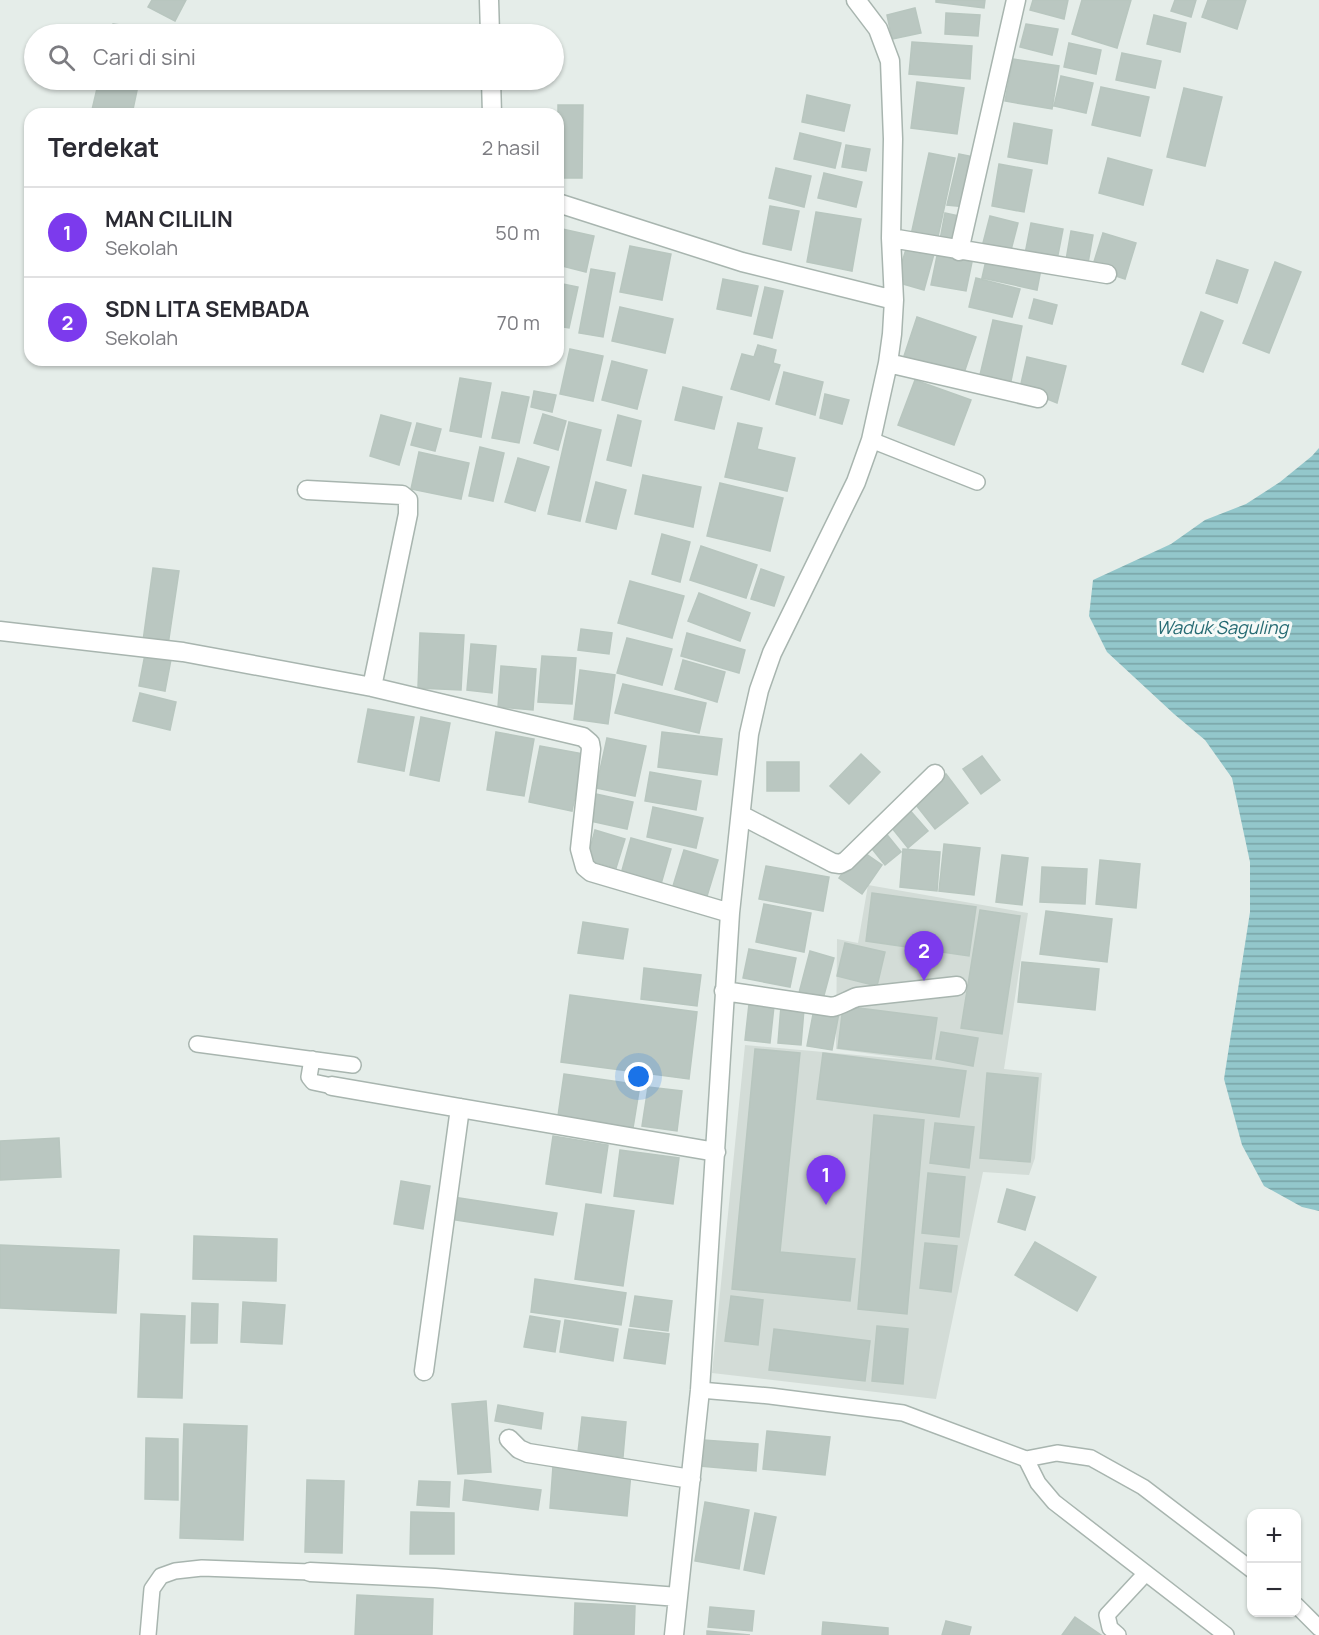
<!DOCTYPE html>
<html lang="id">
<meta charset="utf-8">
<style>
:root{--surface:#fff;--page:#f2f2f3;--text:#2b2b33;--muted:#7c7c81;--line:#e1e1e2;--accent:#7c3aed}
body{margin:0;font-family:Manrope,sans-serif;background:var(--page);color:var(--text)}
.controls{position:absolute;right:18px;bottom:18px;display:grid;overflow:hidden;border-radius:12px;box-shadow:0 2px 4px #0004}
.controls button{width:54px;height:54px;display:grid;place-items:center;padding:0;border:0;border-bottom:2px solid var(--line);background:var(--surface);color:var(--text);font:30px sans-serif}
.you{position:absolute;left:639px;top:1077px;width:21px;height:21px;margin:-15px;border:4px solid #fff;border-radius:50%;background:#1a73e8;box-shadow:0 0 0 9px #1a73e833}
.badge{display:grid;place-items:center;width:39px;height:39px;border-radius:50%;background:var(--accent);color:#fff;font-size:20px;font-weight:700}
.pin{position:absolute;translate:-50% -50px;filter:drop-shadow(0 2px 3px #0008)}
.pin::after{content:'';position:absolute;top:32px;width:21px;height:18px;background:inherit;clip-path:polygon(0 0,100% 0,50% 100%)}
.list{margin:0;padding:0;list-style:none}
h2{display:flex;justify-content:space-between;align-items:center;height:78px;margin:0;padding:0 24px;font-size:26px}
h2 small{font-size:20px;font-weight:400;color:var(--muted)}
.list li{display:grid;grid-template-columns:39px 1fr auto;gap:18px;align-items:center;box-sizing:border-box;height:90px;padding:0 24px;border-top:2px solid var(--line)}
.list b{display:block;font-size:22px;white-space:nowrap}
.list p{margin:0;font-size:20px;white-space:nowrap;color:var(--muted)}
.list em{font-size:20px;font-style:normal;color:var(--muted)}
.icon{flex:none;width:33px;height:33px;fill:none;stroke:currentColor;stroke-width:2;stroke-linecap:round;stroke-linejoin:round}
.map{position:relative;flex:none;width:1319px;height:1635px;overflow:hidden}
.search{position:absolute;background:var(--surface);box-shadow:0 2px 4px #0004;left:24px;top:24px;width:540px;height:66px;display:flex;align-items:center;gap:15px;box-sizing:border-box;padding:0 21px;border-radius:33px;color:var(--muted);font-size:22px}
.panel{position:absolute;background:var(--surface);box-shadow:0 2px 4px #0004;left:24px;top:108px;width:540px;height:258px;border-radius:18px}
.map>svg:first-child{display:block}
.built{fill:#d3dcd7;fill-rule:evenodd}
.water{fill:url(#water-rules)}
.building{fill:#bac7c1;stroke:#b8c6bf;stroke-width:1.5}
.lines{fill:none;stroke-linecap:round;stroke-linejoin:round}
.lane-casing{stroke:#a8b5af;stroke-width:18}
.street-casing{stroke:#a8b5af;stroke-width:21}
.lane{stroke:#fff;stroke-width:15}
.street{stroke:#fff;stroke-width:18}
.labels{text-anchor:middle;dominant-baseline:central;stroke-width:6;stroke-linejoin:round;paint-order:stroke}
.water-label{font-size:18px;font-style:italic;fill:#266b73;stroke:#f5f9f7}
</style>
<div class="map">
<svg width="1319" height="1635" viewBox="0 0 1319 1635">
<defs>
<pattern id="water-rules" width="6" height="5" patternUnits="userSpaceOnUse" patternTransform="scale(1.5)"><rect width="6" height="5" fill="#93c7cb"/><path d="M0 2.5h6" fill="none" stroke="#78a3a6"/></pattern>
</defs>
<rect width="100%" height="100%" fill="#e5ede9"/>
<!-- built -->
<path class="built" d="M868,885L1028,913L1004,1069L1042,1073L1035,1158L1029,1175L983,1172L936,1399L712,1373L745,1045L923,1061L836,1049L837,939L858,943ZM872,893L976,907L969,956L866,941ZM980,910L1020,916L1002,1034L961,1028ZM845,943L885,952L877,985L837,976ZM844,1006L936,1018L931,1059L838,1048ZM942,1032L977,1038H978L936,1059ZM756,1049L800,1053L780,1252L854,1259L850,1301L732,1289ZM965,1072L959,1117L817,1099ZM988,1073L1038,1078L1030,1162L980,1157ZM874,1116L924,1120L906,1314L858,1309ZM935,1123L973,1127L969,1167L930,1163ZM928,1173L965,1178L959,1237L922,1233ZM925,1243L957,1246L951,1292L920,1288ZM731,1296L763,1300L757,1345ZM878,1326L908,1329L902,1384L872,1381ZM774,1330L870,1341L865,1381Z"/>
<!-- water -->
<path class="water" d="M1319,448V1211L1302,1207L1264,1186L1242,1145L1224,1079L1250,912V862L1232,778L1205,740L1174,714L1107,652L1089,616L1093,580L1171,544L1205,520L1246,504L1280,482L1312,456Z"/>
<!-- building -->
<path class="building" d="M152,0H186L175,21L148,7Z
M936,0H985L984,8L936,2Z
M1033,0H1068L1064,19L1030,10Z
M1082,0H1131L1117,48L1072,34Z
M1175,0H1196L1191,17L1171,11Z
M1208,0H1246L1237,29L1202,17Z
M915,8L921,33L892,39L887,15Z
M946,13L980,15L978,36L945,34Z
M1154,15L1186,23L1180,52L1147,44Z
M113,24L190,34H111Z
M1026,24L1058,29L1052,55L1020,47Z
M912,42L972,46L970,79L909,74Z
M1069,43L1101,50L1096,74L1064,67Z
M1122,53L1161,61L1155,88L1116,80Z
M1013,59L1059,66L1052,109L1005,101Z
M1061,76L1093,83L1086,113L1054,106Z
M99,80L139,81L132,114H91Z
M180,80H209L208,83Z
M212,80H244L243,86L211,82Z
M917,82L964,88L957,134L911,128Z
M1101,87L1149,97L1140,136L1092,125Z
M1184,88L1222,97L1205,166L1167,157Z
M807,95L850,105L844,131L802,122Z
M558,105H583L582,178H558Z
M1014,123L1052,130L1047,164L1008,157Z
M800,133L841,143L835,168L794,159Z
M846,145L870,149L866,171L842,167Z
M929,153L955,158L937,241L911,235Z
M959,154L979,158L966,207L947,205Z
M1108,158L1152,170L1143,205L1099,193Z
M999,164L1032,170L1024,212L992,206Z
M776,168L811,176L804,207L769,198Z
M824,173L862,182L856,207L818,198Z
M770,206L799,211L791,250L763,244Z
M816,212L861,219L852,271L807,262Z
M945,213L964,217L958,243L940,240Z
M990,216L1018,223L1011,250L983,243Z
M1031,223L1063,229L1057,260L1025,254Z
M558,228L594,236L586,272L558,265Z
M1071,231L1093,235L1088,263L1066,260Z
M1103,233L1136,243L1125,279L1092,268Z
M630,246L671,254L662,300L620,292Z
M907,246L934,254L924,290L896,282Z
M938,251L973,257L966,291L931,285Z
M987,256L1041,269L1037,290L982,278Z
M1217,260L1248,270L1237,303L1206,293Z
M1275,262L1301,272L1269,353L1243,343Z
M591,269L615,273L603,337L579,333Z
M976,278L1020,289L1012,317L969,307Z
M723,279L758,286L751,316L717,309Z
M558,283L578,287L569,328L558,326Z
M765,287L783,291L772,338L754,334Z
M1034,299L1057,305L1052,324L1029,318Z
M620,307L673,319L665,353L612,341Z
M1201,312L1223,321L1203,372L1182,364Z
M917,317L976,337L962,379L903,359Z
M993,320L1022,326L1011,381L980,375Z
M758,345L776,350L773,363L780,365L769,400L731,389L742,354L754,357Z
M570,349L603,356L593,401L560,394Z
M1027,357L1066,366L1057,403L1020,388Z
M612,361L647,370L637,409L602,400Z
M784,372L823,382L815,415L776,404Z
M460,378L491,383L481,437L450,431Z
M915,380L971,400L954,445L898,425Z
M683,387L722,397L714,429L675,420Z
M534,391L556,395L552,412L531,407Z
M502,392L529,397L519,443L492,438Z
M825,394L849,400L842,424L820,418Z
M543,414L566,421L558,450L534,443Z
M381,415L411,423L399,465L370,456Z
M618,415L641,421L631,466L607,460Z
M569,422L601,430L580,521L548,514Z
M417,423L441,429L435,451L411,445Z
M738,423L762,428L757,449L795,458L787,491L725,477Z
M480,447L504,453L493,501L469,496Z
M419,452L469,463L461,499L411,489Z
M518,458L549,467L535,511L505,502Z
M643,475L701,487L693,527L635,514Z
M596,482L626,490L616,529L586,522Z
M720,483L783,498L770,551L707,536Z
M662,534L690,542L680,582L652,574Z
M701,546L757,565L746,598L690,580Z
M153,568L179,571L168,645L143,641Z
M761,569L784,577L774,606L751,599Z
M630,581L684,596L672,638L618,623Z
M699,593L750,613L740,641L688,621Z
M581,629L612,633L609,654L578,650Z
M420,633L464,635L461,690L418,688Z
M687,633L745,650L739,673L681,656Z
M627,638L672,649L662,685L617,673Z
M471,644L496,646L492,693L467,690Z
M146,649L172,654L165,691L139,686Z
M542,656L576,658L572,704L538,702Z
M683,660L725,672L717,702L675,689Z
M501,666L536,669L533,710L498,707Z
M580,670L615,675L608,724L574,719Z
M623,684L706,703L699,733L615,713Z
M140,693L176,702L170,730L133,721Z
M368,709L414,717L404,771L358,762Z
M421,717L450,723L439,781L410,775Z
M496,732L534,739L524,796L487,790Z
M662,732L722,739L717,775L658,767Z
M607,738L646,746L635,796L596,788Z
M540,746L584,754L572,811L529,802Z
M861,754L880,772L849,804L830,786Z
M982,756L1000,780L981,794L963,769Z
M767,762H799V791H767Z
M650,772L701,781L696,810L645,801Z
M946,774L968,803L935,829L912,800Z
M596,794L633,802L627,829L590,821Z
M653,807L703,818L696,848L647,837Z
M907,807L928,831L908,848L888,823Z
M595,830L625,839L616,868L587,860Z
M884,831L901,852L885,865L869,845Z
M631,838L671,849L661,884L621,874Z
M944,844L980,848L974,895L939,891Z
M859,849L882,865L862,894L839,878Z
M903,849L940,852L937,891L900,887Z
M684,850L718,860L707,896L673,886Z
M1002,855L1028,858L1022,905L996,902Z
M1100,860L1140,864L1136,908L1096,904Z
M766,866L829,877L823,911L759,899Z
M1042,867L1087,869L1085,904L1040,902Z
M872,893L976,907L969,956L866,941Z
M764,904L811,913L804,952L756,942Z
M980,910L1020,916L1002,1034L961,1028Z
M1046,911L1112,919L1107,962L1040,954Z
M583,922L628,929L623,959L578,953Z
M845,943L885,952L877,986L837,976Z
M749,949L796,958L790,987L743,978Z
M810,951L834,958L823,999L799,993Z
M1022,962L1099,969L1095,1010L1018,1002Z
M644,968L701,975L697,1006L641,999Z
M570,995L697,1012L689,1079L561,1062Z
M749,1004L774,1006L770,1043L745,1040Z
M781,1006L804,1009L801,1045L778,1043Z
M843,1006L937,1018L931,1059L838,1048Z
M814,1009L839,1013L832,1050L807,1046Z
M941,1032L978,1038L973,1066L936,1059Z
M755,1049L800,1053L780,1252L855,1259L850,1301L732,1289Z
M823,1053L966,1071L959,1117L817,1099Z
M987,1073L1038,1078L1030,1162L980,1158Z
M564,1074L640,1085L633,1128L558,1116Z
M648,1087L682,1091L677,1131L642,1126Z
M874,1115L924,1120L907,1314L858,1309Z
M935,1123L974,1127L969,1168L930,1163Z
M553,1136L608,1145L601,1193L546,1184Z
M59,1138L61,1177L0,1180V1141Z
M620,1150L679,1158L673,1204L614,1196Z
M928,1173L965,1177L959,1237L922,1233Z
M401,1181L430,1186L423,1229L394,1224Z
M1007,1189L1035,1197L1025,1230L998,1222Z
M453,1197L557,1213L553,1235L450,1219Z
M586,1204L634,1211L623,1286L575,1279Z
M194,1236L277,1239L276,1281L193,1279Z
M1035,1242L1096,1277L1077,1311L1015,1275Z
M925,1243L957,1246L951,1292L920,1288Z
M0,1245L119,1250L116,1313L0,1308Z
M535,1279L626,1293L621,1325L531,1312Z
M635,1296L672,1301L668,1331L630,1326Z
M731,1296L763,1300L758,1345L725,1341Z
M243,1302L285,1305L282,1344L241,1342Z
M192,1303L218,1304L217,1343H191Z
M141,1314L185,1316L182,1398L138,1397Z
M530,1316L560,1321L555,1352L524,1347Z
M565,1320L618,1329L613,1361L560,1352Z
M877,1326L908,1329L903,1384L872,1381Z
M629,1329L669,1334L665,1364L624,1358Z
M774,1329L870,1341L865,1381L769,1370Z
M486,1401L491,1472L458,1474L452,1404Z
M498,1405L543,1413L541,1429L495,1421Z
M582,1417L626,1422L623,1457L578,1452Z
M184,1424L247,1426L243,1540L180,1538Z
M767,1431L830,1437L825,1475L763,1469Z
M146,1438L178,1439V1500L145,1499Z
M703,1440L758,1444L756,1471L700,1466Z
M553,1466L631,1473L627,1516L550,1508Z
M307,1480L344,1481L342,1553L305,1552Z
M465,1480L541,1490L538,1510L463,1500Z
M419,1481L450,1482L449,1507L417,1505Z
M705,1502L749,1510L739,1569L695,1561Z
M411,1512L454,1513V1554H410Z
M755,1513L776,1517L764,1574L744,1570Z
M357,1595L433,1599L432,1635H355Z
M575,1603L635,1606L634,1635H574Z
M710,1607L754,1611L752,1631L708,1627Z
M1075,1617L1101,1635H1062Z
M946,1621L971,1627L969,1635H942Z
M823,1622L888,1628V1635H822Z
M707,1631L750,1635H707Z"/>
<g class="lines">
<defs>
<path id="lane" d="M871,440L977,482
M197,1044L353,1065
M312,1059L309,1077L313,1082L332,1086
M700,1390L770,1396L903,1413L1026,1459L1057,1453L1091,1458L1143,1487L1252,1570
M1026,1459L1038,1483L1054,1502L1226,1635
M1296,1605L1319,1628
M148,1635L152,1589L161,1576L175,1571L202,1568L310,1572
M1118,1635L1110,1628L1107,1615L1146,1573"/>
<path id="street" d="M489,0L490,34
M491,80L492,114
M558,203L742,262L894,300
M891,238L1107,274
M959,251L1016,0
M888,363L1038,398
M307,490L402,495L408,500V514L372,687L583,737L590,743L591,749L580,849L585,867L591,872L730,913
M0,631L183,652L372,687
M741,815L833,863L840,864L846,861L935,774
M724,991L832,1007C840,1006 848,1000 857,997L957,986
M332,1086L716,1152
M424,1371L460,1108
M509,1439L519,1449L528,1453L691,1479
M310,1572L435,1578L678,1597
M674,1635L700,1390L730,913L749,734L759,690L772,653L856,482L871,440L888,363L892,334L894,300L891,238L893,139L890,61L878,29L856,0"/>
</defs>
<!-- lane casing -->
<use href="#lane" class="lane-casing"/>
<!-- street casing -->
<use href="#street" class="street-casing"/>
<!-- lane -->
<use href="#lane" class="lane"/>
<!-- street -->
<use href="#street" class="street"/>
</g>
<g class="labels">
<!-- water labels -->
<g class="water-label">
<text x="1222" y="627">Waduk Saguling</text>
</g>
</g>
</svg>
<div class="controls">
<button>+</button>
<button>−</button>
</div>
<div class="you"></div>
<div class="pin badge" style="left:826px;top:1205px">1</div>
<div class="pin badge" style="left:924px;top:981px">2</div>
<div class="search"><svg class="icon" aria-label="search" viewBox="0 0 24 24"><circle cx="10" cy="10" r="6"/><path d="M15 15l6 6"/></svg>Cari di sini</div>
<section class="panel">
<h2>Terdekat<small>2 hasil</small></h2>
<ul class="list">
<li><span class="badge">1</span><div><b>MAN CILILIN</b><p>Sekolah</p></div><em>50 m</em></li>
<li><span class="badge">2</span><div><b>SDN LITA SEMBADA</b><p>Sekolah</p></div><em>70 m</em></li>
</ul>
</section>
</div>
